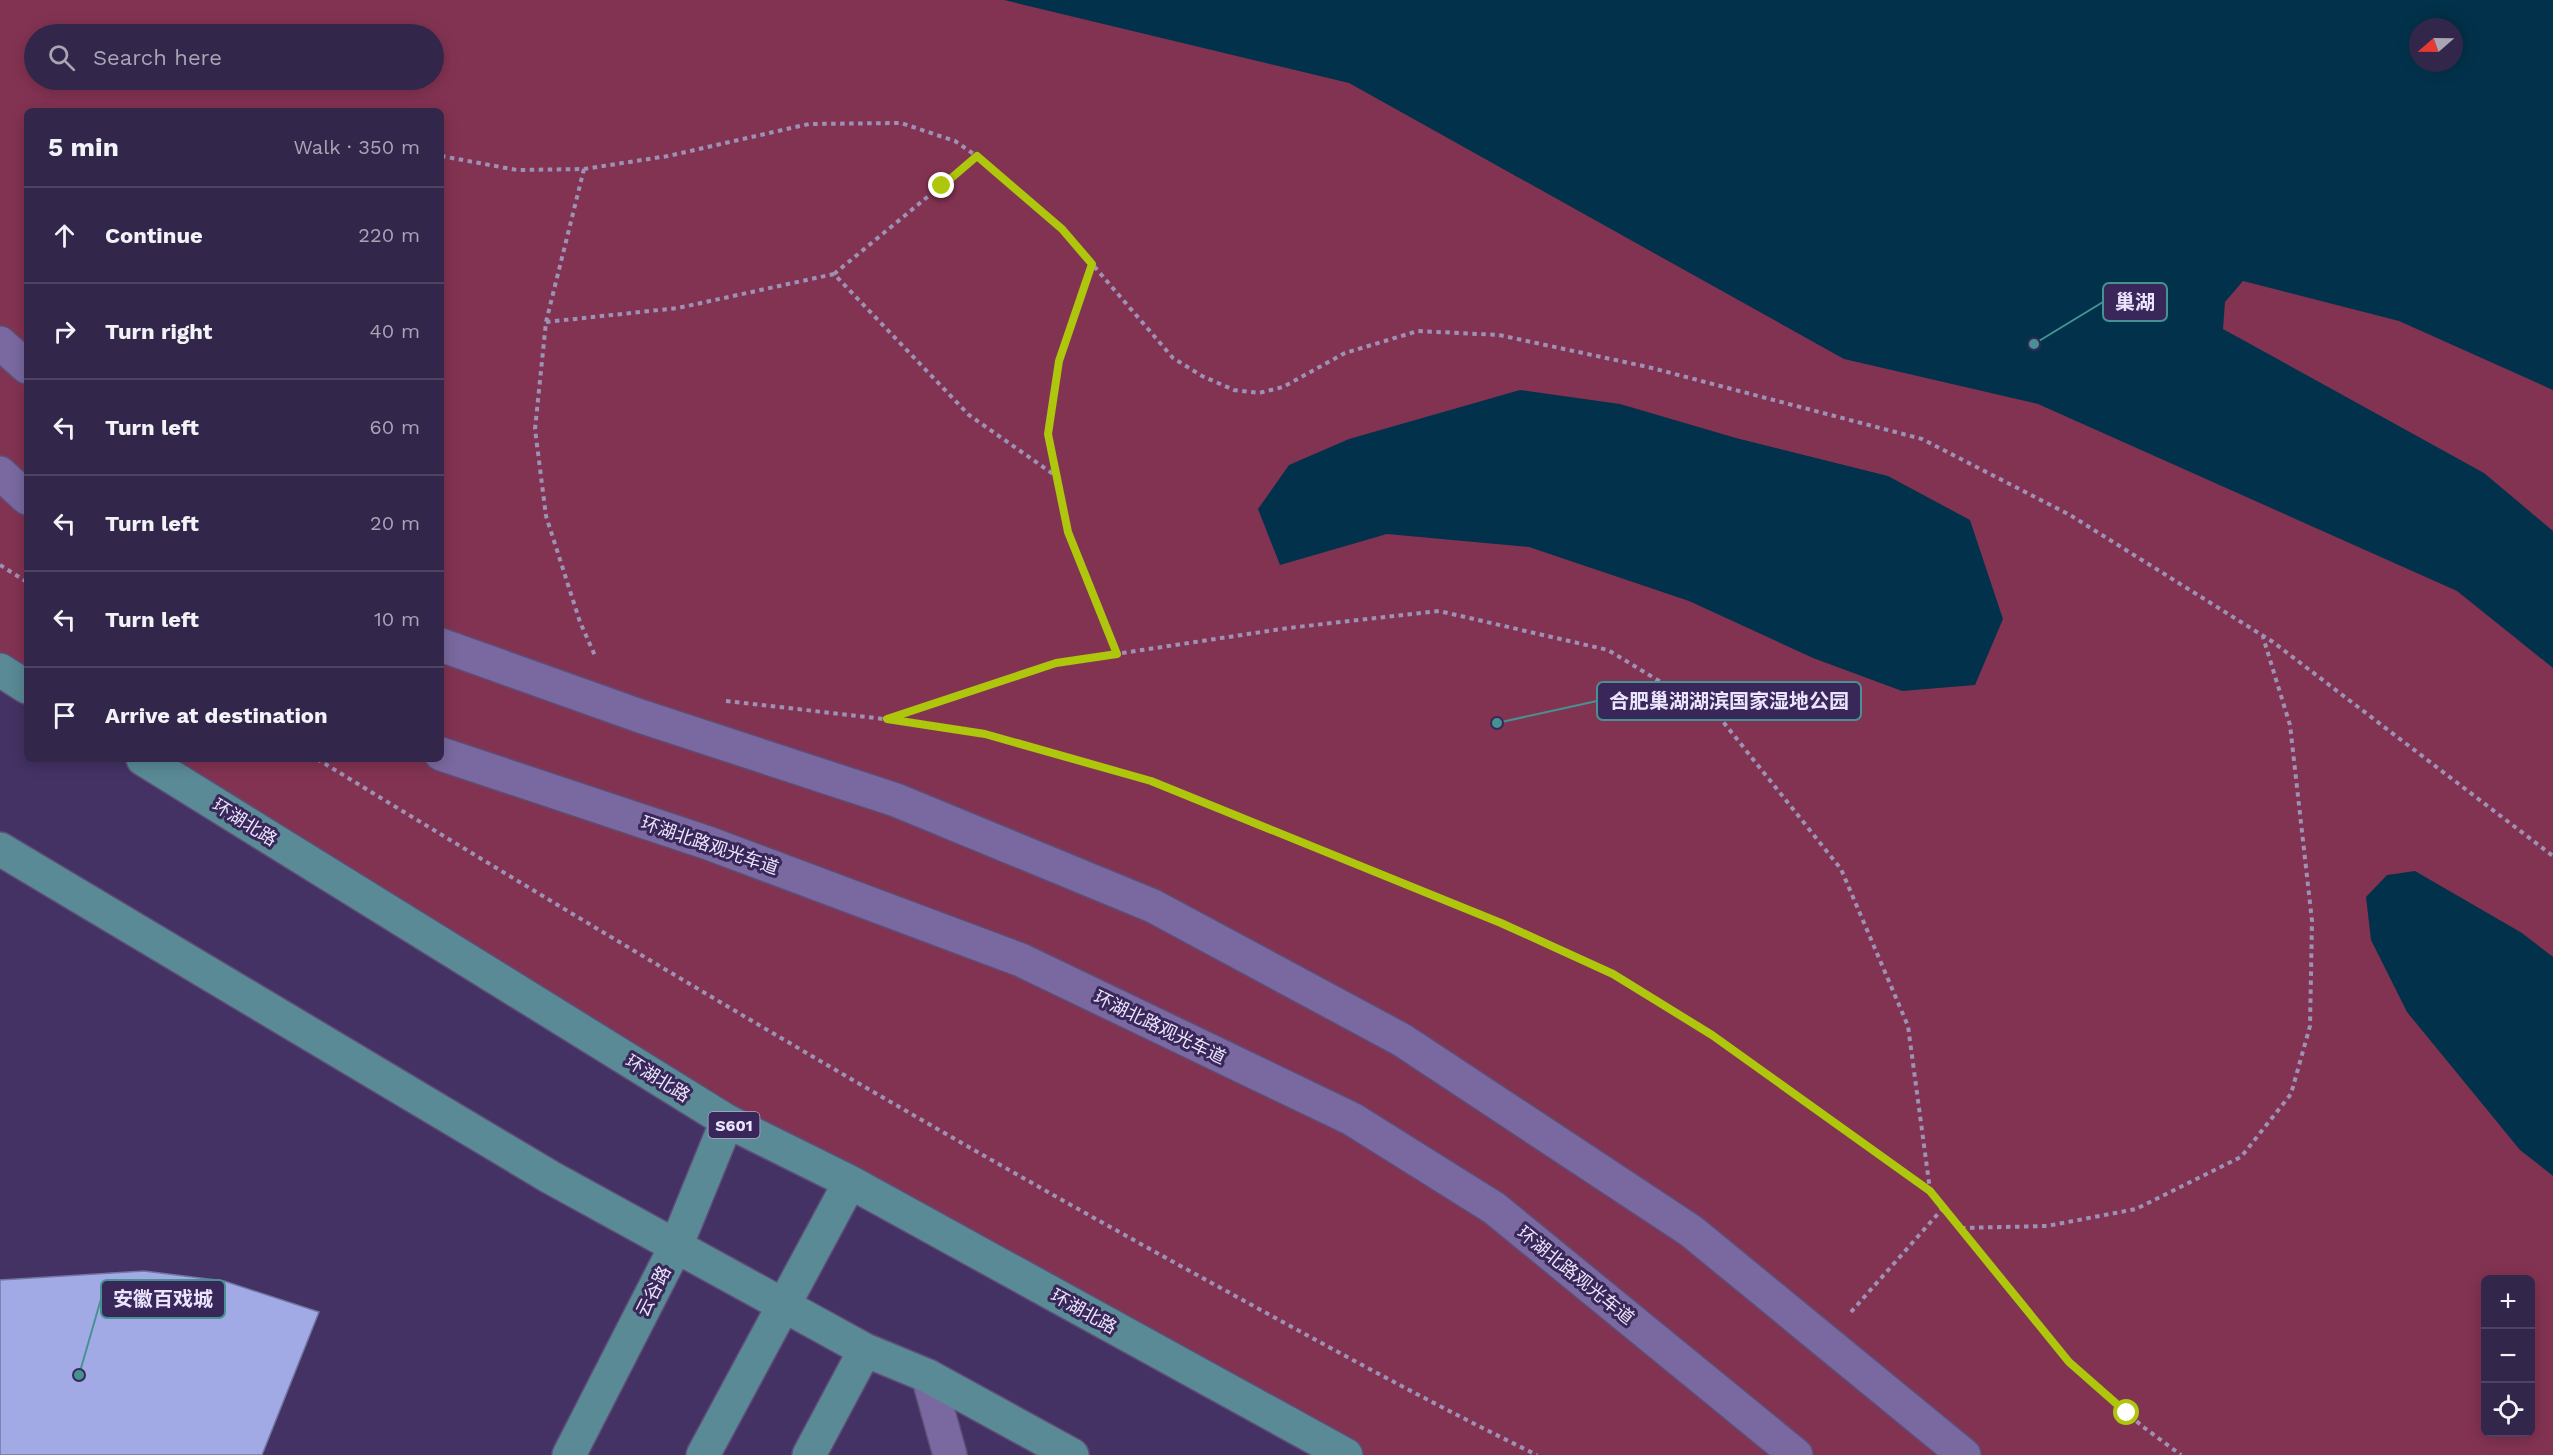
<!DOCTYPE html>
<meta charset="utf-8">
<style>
:root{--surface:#33264b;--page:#3b2e52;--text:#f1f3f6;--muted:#a9a5b5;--line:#4e4363}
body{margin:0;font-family:"Work Sans","Noto Sans SC",sans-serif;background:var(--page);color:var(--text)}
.controls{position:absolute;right:18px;bottom:18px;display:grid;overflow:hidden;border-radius:9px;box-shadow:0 3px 15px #0003}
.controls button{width:54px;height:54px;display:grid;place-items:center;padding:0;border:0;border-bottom:2px solid var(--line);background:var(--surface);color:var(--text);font:30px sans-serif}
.compass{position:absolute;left:2409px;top:18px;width:54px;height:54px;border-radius:50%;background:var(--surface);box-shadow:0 3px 15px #0003;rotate:250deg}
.stop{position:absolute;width:18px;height:18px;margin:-14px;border:4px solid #aec60b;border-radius:50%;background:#fff}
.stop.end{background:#aec60b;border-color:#fff;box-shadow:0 2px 6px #0008}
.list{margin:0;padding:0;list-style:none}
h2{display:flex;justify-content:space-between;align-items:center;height:78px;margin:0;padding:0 24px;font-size:26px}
h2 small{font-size:20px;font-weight:400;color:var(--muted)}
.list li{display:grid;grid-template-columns:39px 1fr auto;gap:18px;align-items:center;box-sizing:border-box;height:96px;padding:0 24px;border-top:2px solid var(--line)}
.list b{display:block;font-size:22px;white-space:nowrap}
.list em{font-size:20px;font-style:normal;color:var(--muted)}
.icon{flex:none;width:33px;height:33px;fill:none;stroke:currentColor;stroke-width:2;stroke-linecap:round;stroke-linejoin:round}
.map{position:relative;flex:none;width:2553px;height:1455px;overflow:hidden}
.search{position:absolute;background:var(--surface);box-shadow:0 3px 15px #0003;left:24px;top:24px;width:420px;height:66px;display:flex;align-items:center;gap:15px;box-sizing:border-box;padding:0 21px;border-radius:33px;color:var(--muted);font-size:22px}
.panel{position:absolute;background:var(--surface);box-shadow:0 3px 15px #0003;left:24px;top:108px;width:420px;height:654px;border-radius:9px}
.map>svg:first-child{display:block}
.green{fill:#833352;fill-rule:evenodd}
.water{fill:#02324b;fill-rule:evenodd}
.building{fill:#a2aae6;stroke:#7177a1;stroke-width:1.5}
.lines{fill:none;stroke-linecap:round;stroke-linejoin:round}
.minor-casing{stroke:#5d4d77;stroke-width:36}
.major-casing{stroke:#5d4d77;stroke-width:36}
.path{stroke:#9d92b6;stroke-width:4;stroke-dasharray:4.5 4.5;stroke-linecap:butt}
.minor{stroke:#7a69a0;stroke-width:33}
.major{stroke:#598a95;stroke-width:33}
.route{stroke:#aec60b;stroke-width:8}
.labels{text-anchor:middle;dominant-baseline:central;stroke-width:6;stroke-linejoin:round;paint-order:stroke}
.shield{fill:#392759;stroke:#b5abcc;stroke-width:1.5}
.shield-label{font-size:16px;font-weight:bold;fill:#eae4fd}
.street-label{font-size:18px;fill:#eae4fd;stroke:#392759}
.leader{fill:none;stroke:#469292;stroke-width:2}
.callout-dot{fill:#469292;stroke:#392759;stroke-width:2}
.callout{fill:#392759;stroke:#469292;stroke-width:2}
.callout-label{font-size:20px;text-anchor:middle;font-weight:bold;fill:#eae4fd}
</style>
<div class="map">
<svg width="2553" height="1455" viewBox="0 0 2553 1455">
<rect width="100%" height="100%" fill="#443264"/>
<!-- green -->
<path class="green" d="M0,0H2553V1455H1346L850,1182L143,759H441V111H27V687L0,670ZM2418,27H2454V63H2418ZM34,34H434V80H34ZM2486,1280H2530V1432H2486Z"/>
<!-- water -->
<path class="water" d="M1004,0H2553V390L2399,321L2243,281L2225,302L2223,329L2484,473L2553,531V668L2457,591L2038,404L1844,359L1349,83ZM2418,27H2454V63H2418Z
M1520,390L1620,404L1736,438L1888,476L1970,520L2003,619L1975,685L1902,691L1813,658L1689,601L1529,547L1387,534L1280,565L1258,509L1289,465L1349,439Z
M2415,871L2522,933L2553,957V1176L2520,1150L2407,1012L2371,940L2366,897L2387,875Z"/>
<!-- building -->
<path class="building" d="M144,1271L224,1281L319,1312L262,1455H0V1280Z"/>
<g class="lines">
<defs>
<path id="minor" d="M0,343L27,367
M0,473L27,498
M441,645L640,716L896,800L1153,906L1402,1040L1691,1231L1964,1455
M441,754L708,843L1021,960L1352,1119L1494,1208L1796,1455
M928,1376L950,1455"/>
<path id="major" d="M0,670L27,687
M143,759L727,1121L850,1182L1346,1455
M0,849L550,1177L865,1350L928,1376L1072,1455
M569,1455L676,1246L727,1121
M703,1455L850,1182
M809,1455L865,1350"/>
</defs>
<!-- minor casing -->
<use href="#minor" class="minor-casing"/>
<!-- major casing -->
<use href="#major" class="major-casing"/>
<!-- path -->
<path class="path" d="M441,156L517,170L584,169L668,156L809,124L901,123L955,141L988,164L1062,229L1173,358L1202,376L1234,390L1259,393L1283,387L1345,353L1418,331L1499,335L1648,367L1922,439L2070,515L2273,642L2553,856
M584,169L546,322L535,429L546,516L580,622L596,658
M1092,265L1059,361L1048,434L1068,532L1117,654
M834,274L977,156
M546,322L678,308L834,274L969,415L1056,476
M0,565L27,582
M726,701L876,718L985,734L1151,781L1501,923L1613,974L1712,1035L1930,1191L2069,1362L2142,1426L2181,1455
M889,719L1056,663L1288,628L1439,611L1608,650L1720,718L1841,869L1908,1026L1930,1190
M317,759C604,934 893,1108 1188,1270C1303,1333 1418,1397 1537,1455
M1961,1228L2047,1226L2136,1209L2241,1157L2291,1094L2310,1026L2312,921L2290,725L2263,637
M1851,1312L1944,1207"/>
<!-- minor -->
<use href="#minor" class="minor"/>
<!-- major -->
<use href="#major" class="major"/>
</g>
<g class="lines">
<!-- route -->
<path class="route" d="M942,186L977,156L1062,229L1092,264L1059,361L1048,434L1068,532L1117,654L1056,663L887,719L985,734L1151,781L1501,923L1613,974L1712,1035L1930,1191L2069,1362L2127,1413"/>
</g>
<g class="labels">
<!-- shield labels -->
<rect class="shield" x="708.5" y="1112" width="51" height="26" rx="4.5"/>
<g class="shield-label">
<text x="734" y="1125">S601</text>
</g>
<!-- street labels -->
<g class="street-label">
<text transform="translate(245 822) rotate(32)">环湖北路</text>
<text transform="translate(710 845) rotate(19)">环湖北路观光车道</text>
<text transform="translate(1160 1027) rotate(26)">环湖北路观光车道</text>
<text transform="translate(658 1078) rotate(32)">环湖北路</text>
<text transform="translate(1576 1275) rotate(39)">环湖北路观光车道</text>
<text transform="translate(653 1291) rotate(-63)">云谷路</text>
<text transform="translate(1084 1311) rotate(29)">环湖北路</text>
</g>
</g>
<!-- callouts -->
<path class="leader" d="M2034 344L2103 302M1497 723L1597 701M79 1375L101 1299"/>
<g class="callout-dot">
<circle cx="2034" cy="344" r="6"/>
<circle cx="1497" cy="723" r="6"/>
<circle cx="79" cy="1375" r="6"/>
</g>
<g class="callout">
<rect x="2103" y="283" width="64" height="38" rx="6"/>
<rect x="1597" y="682" width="264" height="38" rx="6"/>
<rect x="101" y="1280" width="124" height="38" rx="6"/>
</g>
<g class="callout-label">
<text x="2135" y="309">巢湖</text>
<text x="1729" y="708">合肥巢湖湖滨国家湿地公园</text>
<text x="163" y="1306">安徽百戏城</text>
</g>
</svg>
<div class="controls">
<button>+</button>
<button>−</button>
<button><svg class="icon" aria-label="locate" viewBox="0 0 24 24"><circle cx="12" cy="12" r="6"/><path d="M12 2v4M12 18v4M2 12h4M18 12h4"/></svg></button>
</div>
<svg class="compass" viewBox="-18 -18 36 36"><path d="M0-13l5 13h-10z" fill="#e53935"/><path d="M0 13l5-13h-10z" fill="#a9a5b5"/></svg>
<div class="stop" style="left:2127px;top:1413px"></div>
<div class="stop end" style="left:942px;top:186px"></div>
<div class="search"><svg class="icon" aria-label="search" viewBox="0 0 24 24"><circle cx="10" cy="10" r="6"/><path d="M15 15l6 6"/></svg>Search here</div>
<section class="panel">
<h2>5 min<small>Walk · 350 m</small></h2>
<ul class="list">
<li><svg class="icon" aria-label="ahead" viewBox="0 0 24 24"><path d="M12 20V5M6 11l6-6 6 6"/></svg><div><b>Continue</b></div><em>220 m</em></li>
<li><svg class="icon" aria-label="right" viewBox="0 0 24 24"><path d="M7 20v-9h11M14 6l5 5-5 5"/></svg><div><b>Turn right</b></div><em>40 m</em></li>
<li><svg class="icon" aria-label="left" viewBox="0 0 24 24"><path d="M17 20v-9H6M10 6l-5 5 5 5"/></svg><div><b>Turn left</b></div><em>60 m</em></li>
<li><svg class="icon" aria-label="left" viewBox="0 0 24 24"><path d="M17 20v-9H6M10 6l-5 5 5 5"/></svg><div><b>Turn left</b></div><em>20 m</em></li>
<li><svg class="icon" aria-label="left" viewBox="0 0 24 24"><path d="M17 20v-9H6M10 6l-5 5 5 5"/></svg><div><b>Turn left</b></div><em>10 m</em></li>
<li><svg class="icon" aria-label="arrive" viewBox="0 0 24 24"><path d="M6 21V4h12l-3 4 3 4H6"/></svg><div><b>Arrive at destination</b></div></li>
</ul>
</section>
</div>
